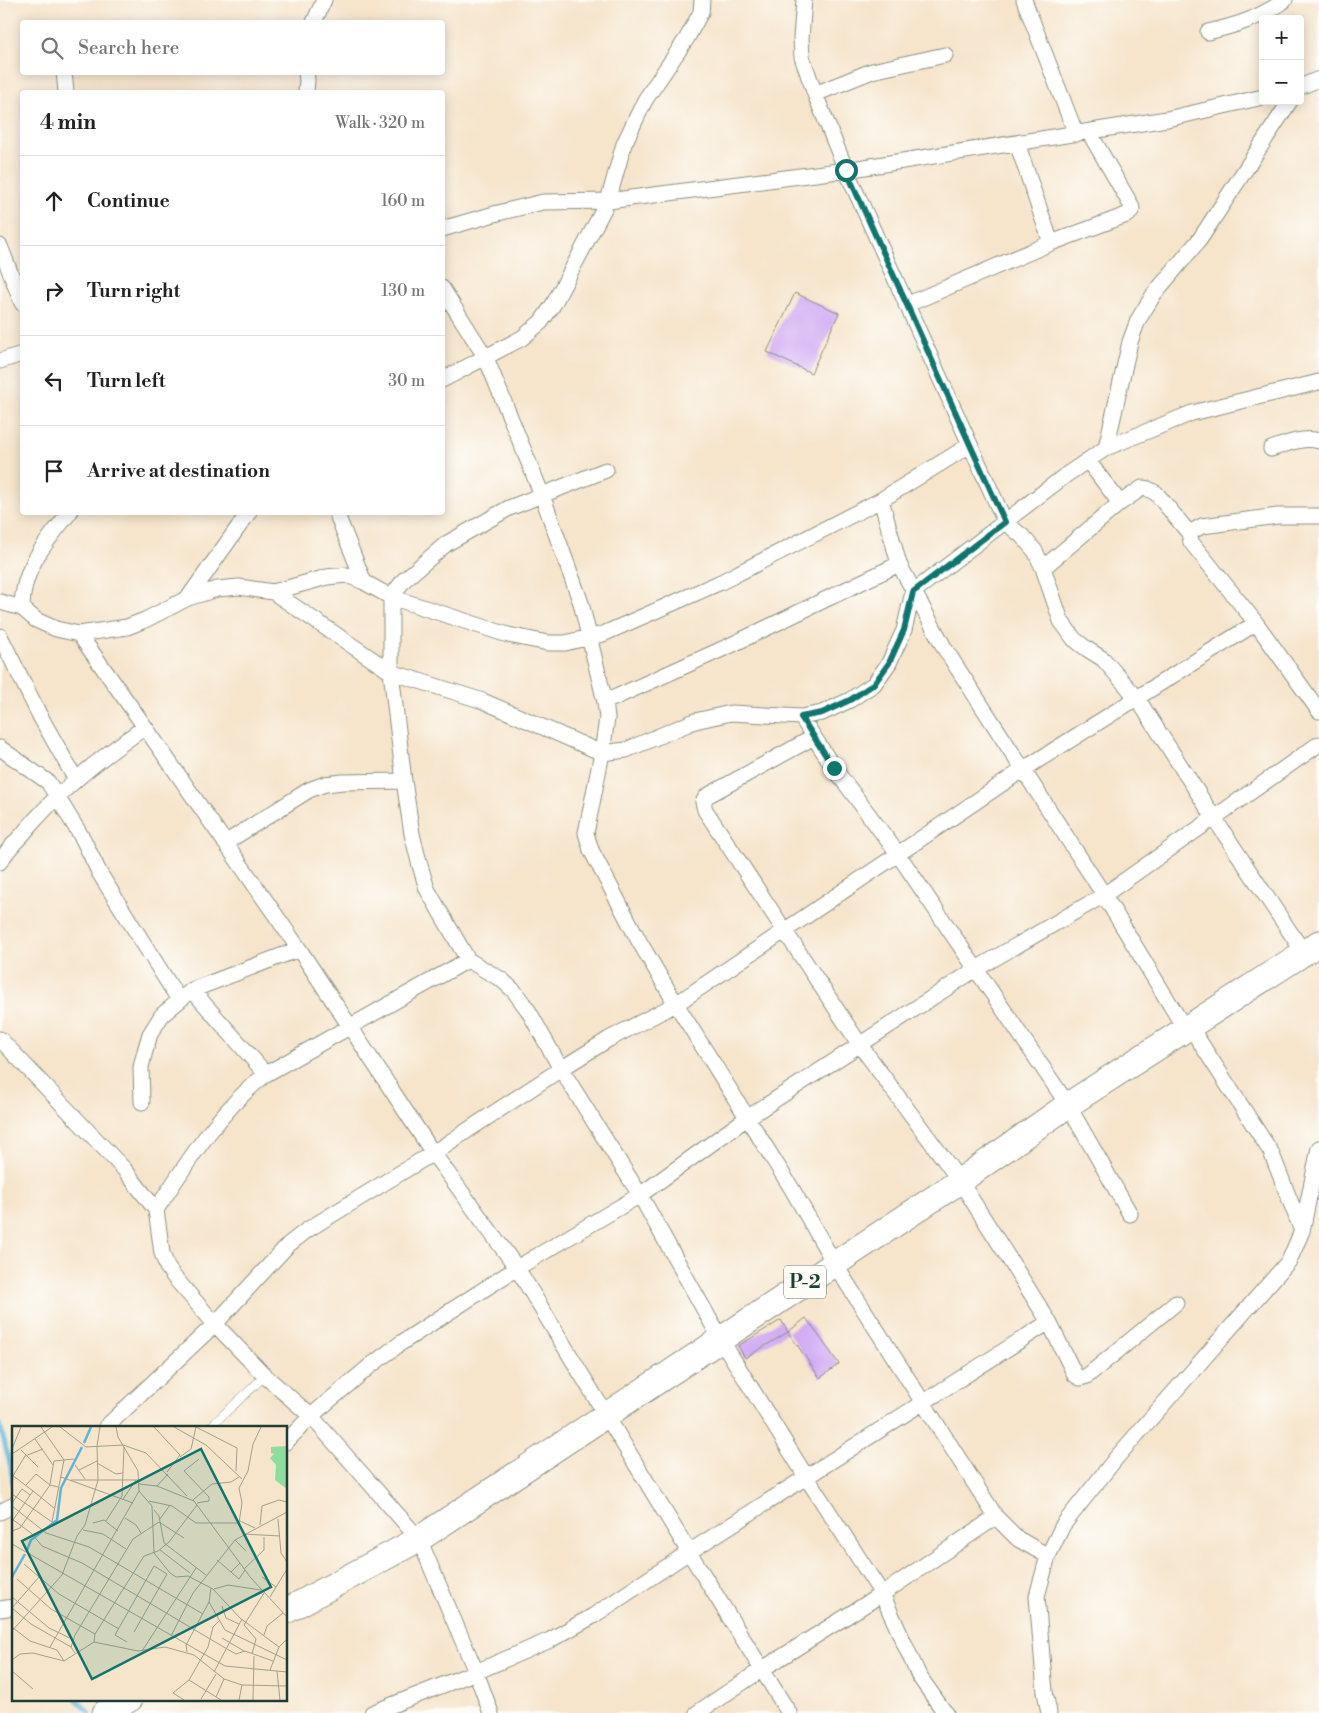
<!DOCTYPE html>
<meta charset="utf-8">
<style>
:root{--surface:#fff;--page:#f6f6f6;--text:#222;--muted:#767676;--line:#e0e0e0}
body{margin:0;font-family:"Libre Bodoni",serif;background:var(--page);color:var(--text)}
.controls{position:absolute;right:15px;top:15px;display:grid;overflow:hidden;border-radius:5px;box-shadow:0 2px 12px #0003}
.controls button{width:45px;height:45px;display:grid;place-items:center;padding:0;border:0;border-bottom:1px solid var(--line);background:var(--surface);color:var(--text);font:25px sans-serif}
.stop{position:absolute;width:15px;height:15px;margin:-11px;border:4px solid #0f766e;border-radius:50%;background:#fff}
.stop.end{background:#0f766e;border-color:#fff;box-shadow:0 1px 5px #0008}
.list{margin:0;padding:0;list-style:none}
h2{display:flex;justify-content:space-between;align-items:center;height:65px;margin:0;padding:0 20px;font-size:21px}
h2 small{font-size:16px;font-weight:400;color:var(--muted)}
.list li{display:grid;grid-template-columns:32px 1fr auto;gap:15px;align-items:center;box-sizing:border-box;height:90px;padding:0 20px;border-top:1px solid var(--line)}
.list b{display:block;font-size:19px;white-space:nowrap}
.list em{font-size:16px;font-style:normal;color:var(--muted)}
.icon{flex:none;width:28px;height:28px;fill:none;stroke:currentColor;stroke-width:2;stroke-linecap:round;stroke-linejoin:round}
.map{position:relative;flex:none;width:1319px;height:1713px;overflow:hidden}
.search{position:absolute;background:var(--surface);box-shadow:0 2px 12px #0003;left:20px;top:20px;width:425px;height:55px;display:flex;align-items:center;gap:12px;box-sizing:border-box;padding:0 18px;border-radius:5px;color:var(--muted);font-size:19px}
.panel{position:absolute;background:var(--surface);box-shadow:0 2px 12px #0003;left:20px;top:90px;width:425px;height:425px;border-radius:5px}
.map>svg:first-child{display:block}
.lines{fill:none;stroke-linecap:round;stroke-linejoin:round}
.stream{stroke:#5fb5db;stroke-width:5}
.building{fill:#d2acf4}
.service-casing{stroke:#8a9080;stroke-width:9}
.minor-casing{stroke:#8a9080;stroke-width:17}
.trunk-casing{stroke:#8a9080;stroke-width:27}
.service{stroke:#fff;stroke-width:8}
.minor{stroke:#fff;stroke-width:15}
.trunk{stroke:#fff;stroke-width:25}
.route{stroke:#0f766e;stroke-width:6}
.labels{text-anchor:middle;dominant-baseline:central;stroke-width:5;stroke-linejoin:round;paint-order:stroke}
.shield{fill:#fdfcf7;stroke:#62766e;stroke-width:1}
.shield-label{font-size:19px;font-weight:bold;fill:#1f3d34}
.inset-river{fill:none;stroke:#5fb5db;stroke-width:2.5}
.inset-road{fill:none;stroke:#a0a18f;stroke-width:1}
.view{fill:#0f766e;fill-opacity:0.15;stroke:#0f766e;stroke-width:2.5}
.inset-edge{fill:none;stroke:#1f3d34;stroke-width:2.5}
</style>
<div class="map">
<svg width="1319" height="1713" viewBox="0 0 1319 1713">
<rect width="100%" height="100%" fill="#fdfcf7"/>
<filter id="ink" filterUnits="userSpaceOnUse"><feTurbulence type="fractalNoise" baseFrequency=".02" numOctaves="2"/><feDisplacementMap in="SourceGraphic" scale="10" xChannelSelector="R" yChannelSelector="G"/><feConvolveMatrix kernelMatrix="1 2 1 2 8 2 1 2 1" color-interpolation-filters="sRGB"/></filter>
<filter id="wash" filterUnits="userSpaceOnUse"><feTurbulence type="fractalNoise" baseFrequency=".0096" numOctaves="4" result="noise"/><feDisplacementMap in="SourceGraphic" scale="20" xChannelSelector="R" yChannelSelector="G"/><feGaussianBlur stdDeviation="1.12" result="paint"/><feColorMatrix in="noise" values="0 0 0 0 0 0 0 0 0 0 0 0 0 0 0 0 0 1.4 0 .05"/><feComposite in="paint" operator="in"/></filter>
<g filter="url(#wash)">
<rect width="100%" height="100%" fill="#f6e4cb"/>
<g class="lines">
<!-- stream -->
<path class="stream" d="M0,1425L11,1468L14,1491
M14,1577V1578
M76,1699L90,1713"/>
</g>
<g id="blocks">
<!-- building -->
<path class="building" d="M795,293L839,313L811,373L767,352Z
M806,1318L839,1364L820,1378L788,1332Z
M781,1320L788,1332L745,1358L738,1346Z"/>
</g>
</g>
<g filter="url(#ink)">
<use href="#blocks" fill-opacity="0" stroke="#8a9080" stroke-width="1"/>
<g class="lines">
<defs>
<path id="service" d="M210,1427L265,1376"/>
<path id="minor" d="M804,0L801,38L802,57L815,94L846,170L1005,522L1022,536L1035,551L1043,568L1061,621L1074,639L1087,649L1103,659L1137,698L1214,818L1304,953
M1024,0L1076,134
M314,22L324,0
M1208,32C1238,25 1260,18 1285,0
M64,72L66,92
M306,72L307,80L306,92
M1300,87L1319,79
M815,94L872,71L945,55
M442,229L498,213L543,202L608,201L846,170L1167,119L1263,97
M1051,243L1129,214L1132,209L1131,205L1089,132
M0,246L22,303
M442,288L486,358L542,495L581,603L605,702L607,718L602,753L586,833L591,850L639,941L676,1004L792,1189L834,1263L996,1517L1018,1539L1048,1556
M906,305L1051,243L1017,143
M0,361L22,354
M442,380L522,338L541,322L553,305L608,201L624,144L645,100L687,38L701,12L702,0
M1106,448L1130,342L1138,320L1154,294L1200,239L1290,101
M1271,449C1285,444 1305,436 1319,441
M1088,461L1120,503
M606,470L509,508L446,544L404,580L391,597V672L404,781L412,834L419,862L427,889L468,960L502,980L514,991L528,1010L561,1069L640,1195L720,1338L807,1478L882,1594L919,1676L943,1710L946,1713
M881,500L899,564L945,649L1104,895L1185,1029L1196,1036L1271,1152L1302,1231
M336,512L364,582
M1189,533L1202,526L1278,516H1319
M1043,568L1120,503L1142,488L1148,489L1156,493L1189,533L1191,542L1256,623L1319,711
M273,592L327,577L347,575L364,582L391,597L508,635L548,643H565L603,634L721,582L881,500L970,445
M188,598L249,512
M0,602L22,608L36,620L56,629L79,634L127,627L145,620L188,598L217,589L239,587L273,592L391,672L483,701L602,753L626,750L695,721L731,713L801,717L822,713L850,700L874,684L889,663L904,630L913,592L1066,475L1106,448L1192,413L1319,382
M22,608C22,568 46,542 70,512
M79,634L145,727L299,949L433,1153L517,1268L689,1552L789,1713
M0,636L40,716L76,780
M605,702L729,646L899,564
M801,717L834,768L898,854L1068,1105L1130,1214
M814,737L707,796L703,802L705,810L860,1045L960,1181L1049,1322L1075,1375L1080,1378L1087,1376L1176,1303
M0,748L48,782L83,839L100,874L179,1000
M225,843L309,790L325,784L343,782L404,781
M0,862C6,852 14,843 22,835C58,791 99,759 145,727
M192,990L266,1074
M0,1039L124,1169L156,1210L162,1253L167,1267L174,1277L215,1324L265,1376L311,1416L419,1539L476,1672L491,1713
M142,1102L141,1067L145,1051L150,1034L162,1015L192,990L299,949
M156,1210C188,1161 219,1111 266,1074L468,960
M106,1427L215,1324L288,1245L307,1230L433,1153L561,1069L609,1039L676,1004L1024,769L1256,623
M286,1442L311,1416L370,1366L401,1343L517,1268L640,1195L747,1118L976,969L1104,895L1319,744
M0,1512L14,1505
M0,1609L14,1607
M372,1713L476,1672L550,1640L593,1616L689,1552L1049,1322
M697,1713L761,1670L882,1594L996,1517
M1049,1713L1045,1692L1037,1596L1048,1556L1063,1525L1117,1457L1289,1261L1302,1231L1319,1148"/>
<path id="trunk" d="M286,1611L419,1539L960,1181L1068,1105L1319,943
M105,1713L130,1699"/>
</defs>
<!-- service casing -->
<use href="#service" class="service-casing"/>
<!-- minor casing -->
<use href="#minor" class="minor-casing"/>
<!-- trunk casing -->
<use href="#trunk" class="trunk-casing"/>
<!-- service -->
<use href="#service" class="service"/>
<!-- minor -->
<use href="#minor" class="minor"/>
<!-- trunk -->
<use href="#trunk" class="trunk"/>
</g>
</g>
<g class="lines" filter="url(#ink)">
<!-- route -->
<path class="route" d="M834,768L801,717L822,713L850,700L874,684L889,663L904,630L913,592L1005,522L846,170"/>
</g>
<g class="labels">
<!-- shield labels -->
<rect class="shield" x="784" y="1265.5" width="42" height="33" rx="4"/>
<g class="shield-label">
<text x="805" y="1282">P-2</text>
</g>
</g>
<!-- overview -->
<g transform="translate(12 1426)">
<rect width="275" height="275" fill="#f6e4cb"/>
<path d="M275,20V63L263,54L264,39L258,32L262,28L259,27V21Z" fill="#8cde9f"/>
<path class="inset-river" d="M72,17L79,1M15,124L19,114L45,94L49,62L70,21M0,151L13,128"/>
<path class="inset-road" d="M48,1L74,21L111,19L134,27L175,70M142,1L168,29L155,46M162,1L194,19L230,53M184,1L225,22L224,45M23,13L41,39M0,23L9,1M9,24L26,41M0,28L40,1M168,31L179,23L184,1M85,37L104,48L111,47M63,39L73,53M67,44L85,35M0,49L21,65L1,94M1,50L13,30L31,23M49,51L121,77M59,54H126M38,58L42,35L62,33M127,58L145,60L182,75L239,152L275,191M14,59L24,48L38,59M145,60L156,48M21,65L42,82M127,65L140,80L142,127L158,147L164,151L176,150L201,163L228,192L267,221M0,68L40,96L52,34L29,1M111,73L124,54M181,74L200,58L219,56L227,51M137,75L160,80L184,97H227L230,77L227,62L236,45L241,18L249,1M0,77L10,63L18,69M185,77L197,75V71L172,45L187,33M0,80L34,107L77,121L191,188M142,84L147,90L152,117L194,149M113,92L124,99L129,107M0,93L19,107L30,120L70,137L215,223L224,228L233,225L261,235M148,93L158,79M266,93L269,127L275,136M94,95L110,70L112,21M228,95L243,102M81,97L92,94L106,105M248,99L250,80L267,74L275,76M71,104L91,108L114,123M0,105L8,102L38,59L46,61M231,108L268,110M223,114L234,125M0,118L213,240L275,246M148,124L178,147M205,134L219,146L228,137M12,138L47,168L107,203M232,143L252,124V111M219,146L227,153L233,144M250,151L264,161M5,153L39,183L83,208M202,163L216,159L249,164M0,171L37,202L60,213M258,171L275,143M197,176L213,204L275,234M210,180L214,192L227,198M0,182L19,198L59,221L63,227M0,182L27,151M0,201L18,215L45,224L52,235M0,205L50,149L65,110L73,99L86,54L85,20L88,1M122,206L155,148M252,209L255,200L271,187M159,210L181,167L223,114L275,86M210,212L232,225M82,216L83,208L132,130L146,125L157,116L185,79M115,216L103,209L142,140L155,148M38,221L127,65L126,45L106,11L104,1M59,221L63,209L121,113L147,96L172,112M130,225L184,142M175,226L174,219L197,176L199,162M240,228L244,213L232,199L252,167M0,234L8,228L21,227L52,235L82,216L126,225L153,221L182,229L212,253L230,259L275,260M258,244L267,221L275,213M0,245L21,263M265,245L268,274M202,246L230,193M177,254L209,274M204,271L212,253M189,273L204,248M172,274L161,267L177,254L196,221L201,201L208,194M227,274L230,259M241,274L242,230"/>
<path class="view" d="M189,23L259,161L80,253L10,115Z"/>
<rect width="275" height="275" class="inset-edge"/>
</g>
</svg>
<div class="controls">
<button>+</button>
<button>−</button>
</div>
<div class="stop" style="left:846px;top:170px"></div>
<div class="stop end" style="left:834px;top:768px"></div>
<div class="search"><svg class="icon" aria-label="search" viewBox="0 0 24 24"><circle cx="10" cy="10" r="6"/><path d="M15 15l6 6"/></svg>Search here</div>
<section class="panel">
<h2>4 min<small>Walk · 320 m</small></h2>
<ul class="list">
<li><svg class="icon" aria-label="ahead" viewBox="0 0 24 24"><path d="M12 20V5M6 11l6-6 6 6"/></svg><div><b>Continue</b></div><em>160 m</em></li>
<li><svg class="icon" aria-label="right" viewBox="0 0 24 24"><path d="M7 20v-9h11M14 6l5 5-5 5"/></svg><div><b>Turn right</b></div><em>130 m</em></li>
<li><svg class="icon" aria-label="left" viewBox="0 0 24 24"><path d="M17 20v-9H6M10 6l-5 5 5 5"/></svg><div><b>Turn left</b></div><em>30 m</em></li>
<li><svg class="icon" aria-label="arrive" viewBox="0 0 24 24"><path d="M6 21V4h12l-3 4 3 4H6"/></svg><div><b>Arrive at destination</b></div></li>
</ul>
</section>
</div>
